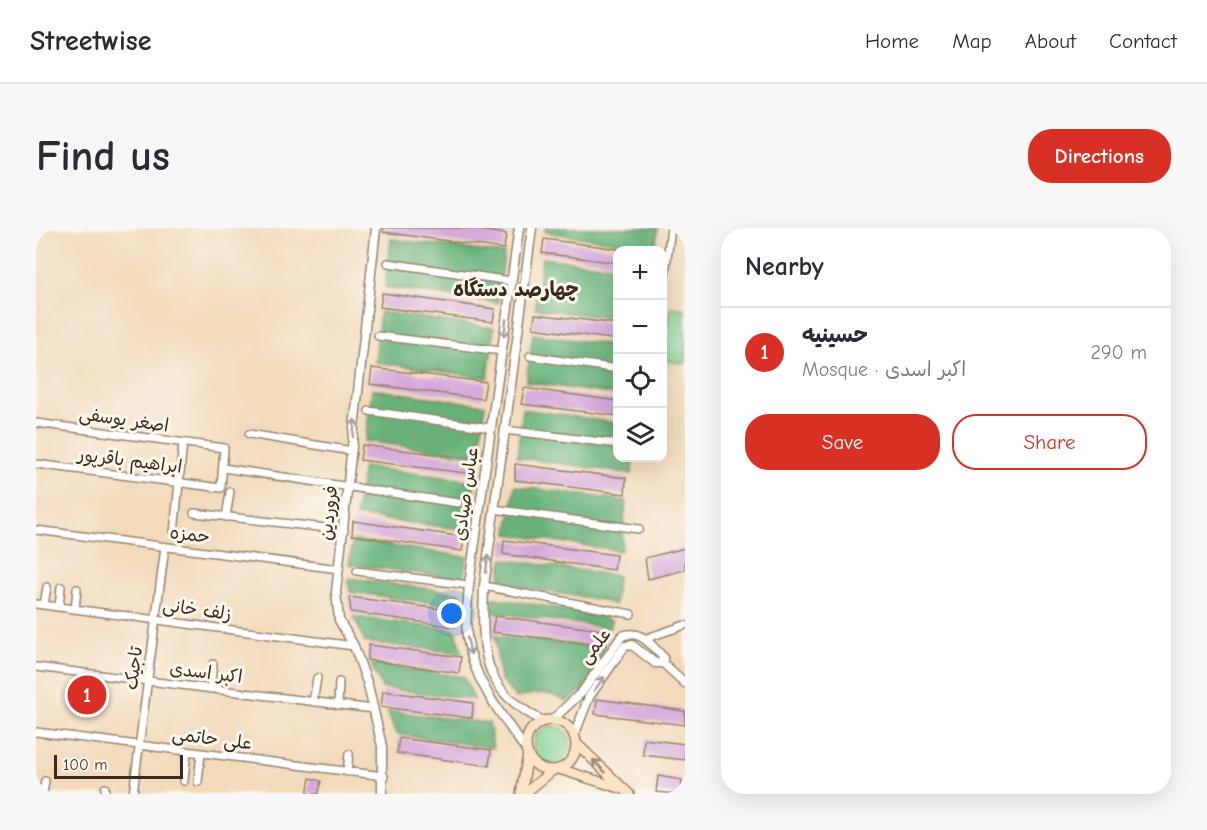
<!DOCTYPE html>
<meta charset="utf-8">
<style>
:root{--surface:#fff;--page:#f7f7f7;--text:#2b2b33;--muted:#7c7c81;--line:#e1e1e2;--accent:#d93025}
body{margin:0;font-family:"Comic Neue","Playpen Sans Arabic",sans-serif;background:var(--page);color:var(--text)}
.controls{position:absolute;right:18px;top:18px;display:grid;overflow:hidden;border-radius:12px;box-shadow:0 6px 24px #0002}
.controls button{width:54px;height:54px;display:grid;place-items:center;padding:0;border:0;border-bottom:2px solid var(--line);background:var(--surface);color:var(--text);font:30px sans-serif}
.scale{position:absolute;left:18px;bottom:15px;width:129px;box-sizing:border-box;padding-left:6px;border:3px solid #3b2a1e;border-top:0;font-size:16px;line-height:21px;white-space:nowrap;color:#3b2a1e;-webkit-text-stroke:4px #fbf7ec;paint-order:stroke}
.you{position:absolute;left:416px;top:386px;width:21px;height:21px;margin:-15px;border:4px solid #fff;border-radius:50%;background:#1a73e8;box-shadow:0 0 0 9px #1a73e833}
.badge{display:grid;place-items:center;width:39px;height:39px;border-radius:50%;background:var(--accent);color:#fff;font-size:20px;font-weight:700}
.pin{position:absolute;translate:-50% -50%;border:3px solid #fff;box-shadow:0 2px 6px #0006}
.list{margin:0;padding:0;list-style:none}
h2{display:flex;justify-content:space-between;align-items:center;height:78px;margin:0;padding:0 24px;font-size:26px}
h2 small{font-size:20px;font-weight:400;color:var(--muted)}
.list li{display:grid;grid-template-columns:39px 1fr auto;gap:18px;align-items:center;box-sizing:border-box;height:90px;padding:0 24px;border-top:2px solid var(--line)}
.list b{display:block;font-size:22px;white-space:nowrap}
.list p{margin:0;font-size:20px;white-space:nowrap;color:var(--muted)}
.list em{font-size:20px;font-style:normal;color:var(--muted)}
.actions{display:flex;gap:12px;padding:18px 24px}
.actions a{flex:1;padding:14px 0;border:2px solid var(--accent);border-radius:24px;text-align:center;font-size:21px;color:var(--accent)}
.actions .main{background:var(--accent);color:#fff}
.icon{flex:none;width:33px;height:33px;fill:none;stroke:currentColor;stroke-width:2;stroke-linecap:round;stroke-linejoin:round}
.map{position:relative;flex:none;width:649px;height:566px;overflow:hidden;border-radius:24px}
header{display:flex;align-items:center;gap:36px;box-sizing:border-box;height:84px;padding:0 30px;background:var(--surface);border-bottom:2px solid var(--line)}
header strong{font-size:28px}
nav{display:flex;gap:33px;margin-inline-start:auto;font-size:21px}
.intro{display:flex;align-items:center;justify-content:space-between;box-sizing:border-box;height:144px;padding:0 36px}
h1{margin:0;font-size:42px}
.button{padding:15px 27px;border-radius:24px;background:var(--accent);color:#fff;font-size:21px;font-weight:700}
main{display:flex;gap:36px;padding:0 36px}
aside{flex:1;background:var(--surface);border-radius:24px;box-shadow:0 6px 24px #0002}
.map>svg:first-child{display:block}
.green{fill:#7fcf8f;stroke:#5d7c56;stroke-width:1.5}
.forest{fill:#67b27a;stroke:#516e4c;stroke-width:1.5}
.building{fill:#d6a8db}
.lines{fill:none;stroke-linecap:round;stroke-linejoin:round}
.minor-casing{stroke:#96826c;stroke-width:10}
.tertiary-casing{stroke:#96826c;stroke-width:11}
.secondary-casing{stroke:#96826c;stroke-width:12}
.minor{stroke:#fff;stroke-width:7}
.tertiary{stroke:#fff;stroke-width:8}
.secondary{stroke:#fee4c6;stroke-width:9}
.oneway{stroke:#a79f9a}
.oneway2{stroke:#9c8772}
.labels{text-anchor:middle;dominant-baseline:central;stroke-width:6;stroke-linejoin:round;paint-order:stroke}
.street-label{font-size:18px;fill:#3b2a1e;stroke:#fbf7ec}
.neighbourhood-label{font-size:20px;font-weight:bold;fill:#3b2a1e;stroke:#fbf7ec}
</style>
<header>
<strong>Streetwise</strong>
<nav><a>Home</a><a>Map</a><a>About</a><a>Contact</a></nav>
</header>
<div class="intro"><h1>Find us</h1><a class="button">Directions</a></div>
<main>
<div class="map">
<svg width="649" height="566" viewBox="0 0 649 566">
<rect width="100%" height="100%" fill="#fbf7ec"/>
<filter id="ink" filterUnits="userSpaceOnUse"><feTurbulence type="fractalNoise" baseFrequency=".0167" numOctaves="2"/><feDisplacementMap in="SourceGraphic" scale="12" xChannelSelector="R" yChannelSelector="G"/><feConvolveMatrix kernelMatrix="1 2 1 2 8 2 1 2 1" color-interpolation-filters="sRGB"/></filter>
<filter id="wash" filterUnits="userSpaceOnUse"><feTurbulence type="fractalNoise" baseFrequency=".008" numOctaves="4" result="noise"/><feDisplacementMap in="SourceGraphic" scale="24" xChannelSelector="R" yChannelSelector="G"/><feGaussianBlur stdDeviation="1.35" result="paint"/><feColorMatrix in="noise" values="0 0 0 0 0 0 0 0 0 0 0 0 0 0 0 0 0 1.4 0 .05"/><feComposite in="paint" operator="in"/></filter>
<g filter="url(#wash)">
<rect width="100%" height="100%" fill="#f2dabb"/>
<!-- green -->
<path class="green" d="M635,79L649,81V136L627,132Z
M497 517a19 19 0 1 1 38 0a19 19 0 1 1-38 0Z"/>
<!-- forest -->
<path class="forest" d="M509,0H622L619,20L509,4Z
M355,11L468,26L462,75L349,59Z
M506,30L581,39V91L499,80Z
M344,84L458,100L452,150L339,134Z
M497,106L581,118V167L490,154Z
M336,161L449,177L443,228L329,213Z
M487,181L581,195L582,230H597L596,246L481,229Z
M327,239L439,253L431,302L320,288Z
M479,258L590,273L585,323L472,306Z
M317,312L431,329L427,351L313,336Z
M467,331L581,348L579,377L565,372L463,356Z
M312,350L425,365L426,379L314,364Z
M458,370L563,387L576,393L573,400L456,384Z
M318,389L419,402L426,425L329,414Z
M459,408L569,420L548,461L531,473C512,463 501,464 480,470L464,451Z
M335,436L428,449L438,471L346,460Z
M351,483L453,495L457,520L360,506Z"/>
<g id="blocks">
<!-- building -->
<path class="building" d="M347,0H429L470,6L468,21L347,4Z
M508,11L582,21V35L506,25Z
M346,65L459,81L457,94L344,79Z
M499,86L582,96V112L497,100Z
M336,140L450,154L447,171L334,156Z
M488,160L582,173V188L485,176Z
M326,217L439,231L438,246L324,232Z
M479,236L590,250L589,266L479,252Z
M317,293L428,309L426,323L316,307Z
M468,312L580,327L578,342L467,326Z
M649,320V342L612,351L609,330Z
M313,369L420,383L419,399L315,384Z
M459,388L572,403L570,418L456,404Z
M333,417L425,429L423,445L331,432Z
M44,456L61,458L58,478L41,476Z
M347,463L437,475L436,490L345,479Z
M561,471L649,483V497L559,486Z
M363,510L455,522L453,538L361,525Z
M608,511L649,516V532L607,527Z
M622,548L646,552L644,566L620,564Z
M274,550L285,553L282,566H271Z"/>
</g>
</g>
<g filter="url(#ink)">
<use href="#blocks" fill-opacity="0" stroke="#96826c" stroke-width="1.5"/>
<g class="lines">
<defs>
<path id="minor" d="M352,35L475,53
M626,69L635,0
M342,108L466,123
M494,128L582,141
M333,183L455,200
M0,195L188,220L185,260L0,236
M469,202L582,216
M213,206L316,223
M187,240L422,275
M458,281L603,301
M158,285L308,302
M190,289L194,264
M0,302L303,341
M138,305L147,215
M321,343L433,357
M448,358L595,386
M0,376L318,418
M8,377L11,359
M23,379L25,359
M39,381L41,361
M608,411L649,397
M0,439L337,481
M174,461L177,436
M277,474L281,450
M302,477L303,454
M0,504L348,548
M311,544L313,526
M148,553L151,523
M162,554L165,525
M7,566L9,553
M69,566V560
M97,566L129,319"/>
<path id="tertiary" d="M340,0L300,364L303,392L318,418L332,457L346,518V566
M483,0L433,357C432,374 429,392 431,409C437,452 466,488 491,523
M496,0L448,358C447,401 442,447 480,476C490,483 497,489 508,493
M627,435L649,455
M516,492L546,464L586,408C605,401 614,416 627,429V435
M538,508L553,469L589,418L596,417L619,435H627"/>
<path id="secondary" d="M490 517a25 25 0 1 1 50 0a25 25 0 1 1-50 0Z
M540,515L593,566
M523,541L584,560
M485,566L492,526
M488,566L517,542"/>
</defs>
<!-- minor casing -->
<use href="#minor" class="minor-casing"/>
<!-- tertiary casing -->
<use href="#tertiary" class="tertiary-casing"/>
<!-- secondary casing -->
<use href="#secondary" class="secondary-casing"/>
<!-- minor -->
<use href="#minor" class="minor"/>
<!-- tertiary -->
<use href="#tertiary" class="tertiary"/>
<!-- secondary -->
<use href="#secondary" class="secondary"/>
</g>
<!-- one-way arrows -->
<defs><path id="oneway-shaft" d="M-6 0H5M1.5-3L5.5 0L1.5 3" fill="none" stroke-width="1.6" stroke-linecap="round" stroke-linejoin="round" transform="scale(1.5)"/></defs>
<g class="oneway">
<use href="#oneway-shaft" transform="translate(469 100) rotate(97)"/>
<use href="#oneway-shaft" transform="translate(318 200) rotate(-84)"/>
<use href="#oneway-shaft" transform="translate(451 336) rotate(-83)"/>
<use href="#oneway-shaft" transform="translate(433 418) rotate(78)"/>
<use href="#oneway-shaft" transform="translate(563 456) rotate(-55)"/>
</g>
<use class="oneway2" href="#oneway-shaft" transform="translate(563 538) rotate(-135)"/>
</g>
<g class="labels">
<!-- street labels -->
<g class="street-label">
<text transform="translate(88 192) rotate(8)">اصغر یوسفی</text>
<text transform="translate(94 233) rotate(7)">ابراهیم باقرپور</text>
<text transform="translate(430 266) rotate(-82)">عباس صیادی</text>
<text transform="translate(293 285) rotate(-84)">فروردین</text>
<text transform="translate(154 307) rotate(7)">حمزه</text>
<text transform="translate(161 382) rotate(8)">زلف خانی</text>
<text transform="translate(559 418) rotate(-51)">علمی</text>
<text transform="translate(98 440) rotate(-83)">تاجیک</text>
<text transform="translate(170 445) rotate(7)">اکبر اسدی</text>
<text transform="translate(176 511) rotate(7)">علی حاتمی</text>
</g>
<!-- neighbourhood labels -->
<g class="neighbourhood-label">
<text x="480" y="61">چهارصد دستگاه</text>
</g>
</g>
</svg>
<div class="controls">
<button>+</button>
<button>−</button>
<button><svg class="icon" aria-label="locate" viewBox="0 0 24 24"><circle cx="12" cy="12" r="6"/><path d="M12 2v4M12 18v4M2 12h4M18 12h4"/></svg></button>
<button><svg class="icon" aria-label="layers" viewBox="0 0 24 24"><path d="M12 4l9 5-9 5-9-5zM3 14l9 5 9-5"/></svg></button>
</div>
<div class="scale">100 m</div>
<div class="you"></div>
<div class="pin badge" style="left:51px;top:467px">1</div>
</div>
<aside>
<h2>Nearby<small></small></h2>
<ul class="list">
<li><span class="badge">1</span><div><b>حسینیه</b><p>Mosque · اکبر اسدی</p></div><em>290 m</em></li>
</ul>
<div class="actions"><a class="main">Save</a><a>Share</a></div>
</aside>
</main>
